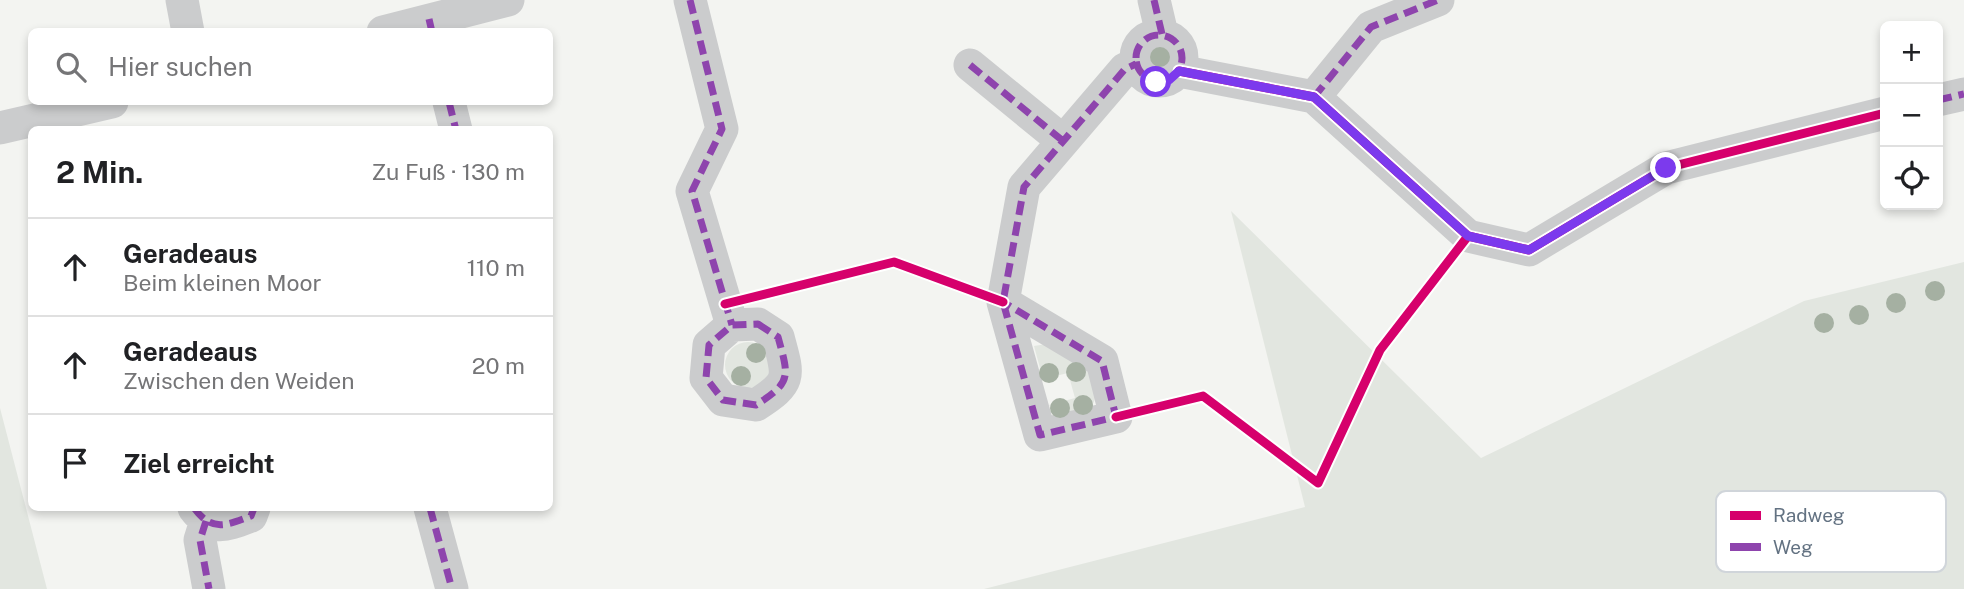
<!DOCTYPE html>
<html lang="de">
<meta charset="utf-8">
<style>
:root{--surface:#fff;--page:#f2f2f2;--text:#202124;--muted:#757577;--line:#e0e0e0}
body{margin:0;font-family:"Public Sans",sans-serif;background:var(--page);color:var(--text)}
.controls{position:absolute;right:21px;top:21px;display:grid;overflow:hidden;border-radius:10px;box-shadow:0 4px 10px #0003}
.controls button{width:63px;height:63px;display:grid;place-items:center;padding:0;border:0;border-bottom:2px solid var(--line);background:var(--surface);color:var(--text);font:35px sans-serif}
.stop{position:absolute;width:21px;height:21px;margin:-16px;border:5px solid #7c3aed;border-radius:50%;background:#fff}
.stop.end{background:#7c3aed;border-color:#fff;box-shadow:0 2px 7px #0008}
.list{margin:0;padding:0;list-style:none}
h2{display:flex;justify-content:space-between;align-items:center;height:91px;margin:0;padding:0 28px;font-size:30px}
h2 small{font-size:23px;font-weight:400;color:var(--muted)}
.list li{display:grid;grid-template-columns:46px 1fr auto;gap:21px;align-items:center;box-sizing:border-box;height:98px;padding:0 28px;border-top:2px solid var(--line)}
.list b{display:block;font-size:26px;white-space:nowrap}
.list p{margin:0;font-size:23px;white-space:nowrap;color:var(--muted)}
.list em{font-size:23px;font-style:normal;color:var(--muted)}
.icon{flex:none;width:38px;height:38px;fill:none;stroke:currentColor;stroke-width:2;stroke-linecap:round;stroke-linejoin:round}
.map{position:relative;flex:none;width:1964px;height:589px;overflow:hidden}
.search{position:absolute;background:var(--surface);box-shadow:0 4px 10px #0003;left:28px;top:28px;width:525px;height:77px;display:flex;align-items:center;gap:18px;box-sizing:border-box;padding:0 24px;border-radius:10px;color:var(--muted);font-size:26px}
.panel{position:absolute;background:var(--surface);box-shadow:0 4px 10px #0003;left:28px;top:126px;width:525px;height:385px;border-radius:10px}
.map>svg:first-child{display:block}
.green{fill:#e2e6e0}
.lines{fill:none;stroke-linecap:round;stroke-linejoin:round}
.street{stroke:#cbcccd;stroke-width:33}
.quiet{stroke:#8e44ad;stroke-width:7;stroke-dasharray:14 7;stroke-linecap:butt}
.cycleway-casing{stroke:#fff;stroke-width:13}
.cycleway{stroke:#d6006c;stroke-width:9}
.tree{fill:#a5b0a2}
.route{stroke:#7c3aed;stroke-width:9}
.key{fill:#fff;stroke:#d0d5da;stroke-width:2}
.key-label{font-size:19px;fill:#637282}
</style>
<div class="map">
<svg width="1964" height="589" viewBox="0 0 1964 589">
<rect width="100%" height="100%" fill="#f3f4f1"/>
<!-- green -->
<path class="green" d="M1231,211L1481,458L1804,301L1964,262V589H984L1305,507Z
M725 365a23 23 0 1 1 46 0a23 23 0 1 1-46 0Z
M1047,344L1088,370C1092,381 1101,398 1090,407L1057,414L1049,405L1075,398L1068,373L1043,379L1034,346Z
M0,408L47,589H0Z"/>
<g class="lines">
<!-- street -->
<path class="street" d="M182,0L188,32
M690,0L722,129L692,191L732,325
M1154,0L1162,34
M383,32L508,0
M1136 58a23 23 0 1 1 46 0a23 23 0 1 1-46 0Z
M970,65L1063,141
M1179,71L1314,97L1468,236L1529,250L1666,168L1885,113
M1314,97L1371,27L1438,0
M1938,100L1964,94
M449,102L456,130
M0,128L112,102
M1003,302L1102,361L1116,417L1040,435L1003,302L1024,187L1125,69L1136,64
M758,324L778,337C789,377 792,382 756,405L723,400L706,378L709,345L732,325Z
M194,508C212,532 225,526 251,516L254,508
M430,508L452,589
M206,521L200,540L209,589"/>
<!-- quiet -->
<path class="quiet" d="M690,0L722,129L692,191L732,325
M1154,0L1162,34
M429,19L432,32
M1136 58a23 23 0 1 1 46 0a23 23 0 1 1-46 0Z
M970,65L1063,141
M1314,97L1371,27L1438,0
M1938,100L1964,94
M449,102L456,130
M998,300L1003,302L1102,361L1116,417L1040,435L1003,302L1024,187L1125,69L1136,64
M758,324L778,337C789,377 792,382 756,405L723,400L706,378L709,345L732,325Z
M194,508C212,532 225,526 251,516L254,508
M430,508L452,589
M206,521L200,540L209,589"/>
<defs>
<path id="cycleway" d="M1179,71L1314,97L1468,236L1529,250L1666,168L1885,113
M725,304L894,262L1003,302
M1116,417L1203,396L1318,483L1380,350L1468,236"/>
</defs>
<!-- cycleway casing -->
<use href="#cycleway" class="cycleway-casing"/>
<!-- cycleway -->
<use href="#cycleway" class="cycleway"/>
</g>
<!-- trees -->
<g class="tree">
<circle cx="1160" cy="57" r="10"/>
<circle cx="1935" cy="291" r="10"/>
<circle cx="1896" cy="303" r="10"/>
<circle cx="1859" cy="315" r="10"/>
<circle cx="1824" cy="323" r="10"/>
<circle cx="756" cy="353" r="10"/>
<circle cx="1076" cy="372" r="10"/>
<circle cx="1049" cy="373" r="10"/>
<circle cx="741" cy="376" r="10"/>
<circle cx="1083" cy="405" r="10"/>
<circle cx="1060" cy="408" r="10"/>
</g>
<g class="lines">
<!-- route -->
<path class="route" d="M1156,82L1169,80L1179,71L1314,97L1468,236L1529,250L1666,168"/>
</g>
<!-- legend -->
<rect x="1716" y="491" width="230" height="81" rx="10" class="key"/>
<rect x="1730" y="511" width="31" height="9" fill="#d6006c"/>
<rect x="1730" y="543" width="31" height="8" fill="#8e44ad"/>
<g class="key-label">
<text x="1773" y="522">Radweg</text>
<text x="1773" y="554">Weg</text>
</g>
</svg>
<div class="controls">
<button>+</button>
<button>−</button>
<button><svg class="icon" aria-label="locate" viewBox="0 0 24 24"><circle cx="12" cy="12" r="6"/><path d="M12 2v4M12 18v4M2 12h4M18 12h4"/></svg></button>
</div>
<div class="stop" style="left:1156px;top:82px"></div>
<div class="stop end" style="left:1666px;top:168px"></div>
<div class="search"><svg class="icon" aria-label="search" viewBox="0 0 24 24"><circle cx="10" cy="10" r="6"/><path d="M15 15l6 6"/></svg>Hier suchen</div>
<section class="panel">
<h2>2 Min.<small>Zu Fuß · 130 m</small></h2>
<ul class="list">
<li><svg class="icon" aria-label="ahead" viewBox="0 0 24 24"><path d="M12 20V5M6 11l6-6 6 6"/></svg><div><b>Geradeaus</b><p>Beim kleinen Moor</p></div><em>110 m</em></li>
<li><svg class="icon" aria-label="ahead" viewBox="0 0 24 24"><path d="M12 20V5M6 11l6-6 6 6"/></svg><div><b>Geradeaus</b><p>Zwischen den Weiden</p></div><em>20 m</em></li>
<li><svg class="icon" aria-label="arrive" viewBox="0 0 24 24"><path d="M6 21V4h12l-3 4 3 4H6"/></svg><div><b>Ziel erreicht</b></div></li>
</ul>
</section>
</div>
